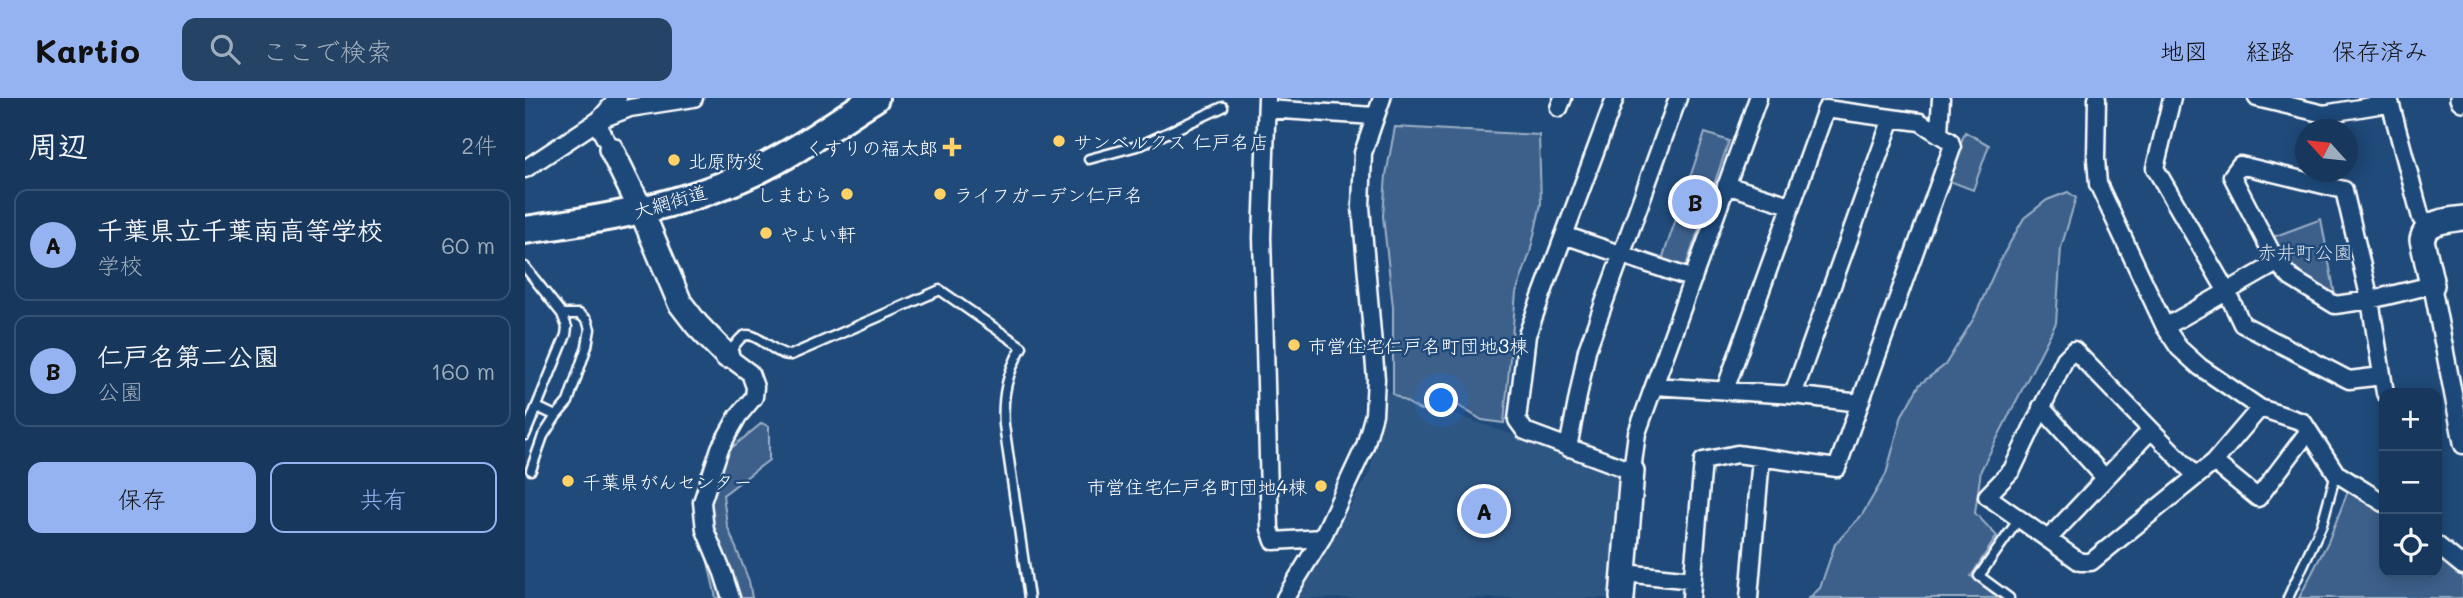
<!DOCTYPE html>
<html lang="ja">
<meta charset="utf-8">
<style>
:root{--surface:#17385c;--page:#244365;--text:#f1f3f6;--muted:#9eacbb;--line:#365272;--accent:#95b2f1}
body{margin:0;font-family:Mali,"Klee One",sans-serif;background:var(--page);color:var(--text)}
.controls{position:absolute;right:21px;bottom:21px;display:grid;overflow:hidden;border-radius:14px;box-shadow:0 4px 18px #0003}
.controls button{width:63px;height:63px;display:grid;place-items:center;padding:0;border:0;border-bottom:2px solid var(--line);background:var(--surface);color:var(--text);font:35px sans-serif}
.compass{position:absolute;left:1770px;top:21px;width:63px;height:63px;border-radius:50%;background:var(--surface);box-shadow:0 4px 18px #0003;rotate:297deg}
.you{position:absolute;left:917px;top:303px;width:24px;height:24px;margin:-18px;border:5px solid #fff;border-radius:50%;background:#1a73e8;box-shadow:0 0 0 10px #1a73e833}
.badge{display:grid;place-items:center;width:46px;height:46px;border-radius:50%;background:var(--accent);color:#111;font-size:23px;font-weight:700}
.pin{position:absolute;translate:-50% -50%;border:4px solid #fff;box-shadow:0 2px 7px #0006}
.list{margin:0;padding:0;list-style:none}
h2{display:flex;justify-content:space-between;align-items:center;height:91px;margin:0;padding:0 28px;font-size:30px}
h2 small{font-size:23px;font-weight:400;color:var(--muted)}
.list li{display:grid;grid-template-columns:46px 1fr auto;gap:21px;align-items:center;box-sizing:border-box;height:112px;margin:0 14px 14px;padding:0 14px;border:2px solid var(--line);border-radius:14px}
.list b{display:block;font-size:26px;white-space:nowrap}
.list p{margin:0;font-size:23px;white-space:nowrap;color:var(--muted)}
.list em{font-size:23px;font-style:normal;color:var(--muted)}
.actions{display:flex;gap:14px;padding:21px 28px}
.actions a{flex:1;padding:16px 0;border:2px solid var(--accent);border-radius:14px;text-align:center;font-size:24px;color:var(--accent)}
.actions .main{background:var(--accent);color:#111}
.icon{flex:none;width:38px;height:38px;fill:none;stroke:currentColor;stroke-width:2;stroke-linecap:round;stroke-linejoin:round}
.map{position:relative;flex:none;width:1938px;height:500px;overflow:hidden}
header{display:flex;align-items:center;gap:42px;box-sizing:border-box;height:98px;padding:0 35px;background:var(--accent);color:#111}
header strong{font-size:33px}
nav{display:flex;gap:38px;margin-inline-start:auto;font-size:24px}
.search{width:490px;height:63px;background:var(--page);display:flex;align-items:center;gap:18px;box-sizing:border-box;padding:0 24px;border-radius:14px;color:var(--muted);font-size:26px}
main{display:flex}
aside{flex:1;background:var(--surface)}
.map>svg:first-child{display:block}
.built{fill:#2e5683}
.green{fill:#3c618b;stroke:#9eb0c5;stroke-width:2}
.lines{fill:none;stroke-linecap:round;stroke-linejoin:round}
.lane-casing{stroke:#fff;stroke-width:13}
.street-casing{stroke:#fff;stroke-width:21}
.secondary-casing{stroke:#fff;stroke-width:28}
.primary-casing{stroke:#fff;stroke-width:32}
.lane{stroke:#1f4a7a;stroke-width:8}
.street{stroke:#1f4a7a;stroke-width:16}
.secondary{stroke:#1f4a7a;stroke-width:23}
.primary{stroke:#1f4a7a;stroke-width:26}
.poi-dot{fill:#ffd166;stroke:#1f4a7a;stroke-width:2.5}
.labels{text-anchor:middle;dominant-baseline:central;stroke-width:5;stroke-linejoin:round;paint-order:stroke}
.poi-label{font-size:19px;fill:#fff;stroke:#1f4a7a;text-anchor:start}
.street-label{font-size:19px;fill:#fff;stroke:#1f4a7a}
.park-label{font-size:19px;fill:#d8dfe8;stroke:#1f4a7a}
</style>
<header>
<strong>Kartio</strong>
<div class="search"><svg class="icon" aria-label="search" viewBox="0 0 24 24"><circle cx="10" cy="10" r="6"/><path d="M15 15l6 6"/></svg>ここで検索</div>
<nav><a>地図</a><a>経路</a><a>保存済み</a></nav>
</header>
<main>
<aside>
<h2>周辺<small>2件</small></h2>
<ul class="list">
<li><span class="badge">A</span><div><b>千葉県立千葉南高等学校</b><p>学校</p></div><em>60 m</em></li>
<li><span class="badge">B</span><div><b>仁戸名第二公園</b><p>公園</p></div><em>160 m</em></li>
</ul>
<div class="actions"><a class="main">保存</a><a>共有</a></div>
</aside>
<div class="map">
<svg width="1938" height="500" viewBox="0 0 1938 500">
<rect width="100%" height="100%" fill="#1f4a7a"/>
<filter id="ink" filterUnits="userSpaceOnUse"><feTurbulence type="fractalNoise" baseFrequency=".0143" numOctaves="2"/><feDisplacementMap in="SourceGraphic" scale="14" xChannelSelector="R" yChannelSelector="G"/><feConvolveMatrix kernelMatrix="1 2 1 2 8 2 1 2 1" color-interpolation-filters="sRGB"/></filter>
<g filter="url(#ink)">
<!-- built -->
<path class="built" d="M863,293L1091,373L1098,385L1090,500H769L776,485L807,442L845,373Z"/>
<!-- green -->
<path class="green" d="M870,29L1014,37L1016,106L1005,155L991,195L979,325L957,322L932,307L895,312L868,296V209L858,118L861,77Z
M1440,34L1464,47L1448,92L1422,82Z
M1180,35L1204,43L1159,174L1136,165Z
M1543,94L1551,100L1536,150L1531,225L1456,372L1450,415L1472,438L1446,478L1474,500H1284L1295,490L1310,446L1337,417L1361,376L1377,317L1395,286L1420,267L1449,220L1474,164L1499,120L1522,102Z
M1796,121L1810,197L1768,176L1748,139Z
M237,325L244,329V362L198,397L202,427L224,483L227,500H191L173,420L176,375Z
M1825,388L1859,412V474H1912V450L1938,473V500H1774L1803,444Z"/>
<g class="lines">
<defs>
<path id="lane" d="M564,61L616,47L698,9
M0,169L37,216
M204,256C208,250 213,241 219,238C231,232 250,258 266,257L415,192L497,249C482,275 477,298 479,327L504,500
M12,309L31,318
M0,337L41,237L42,229L37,216H54L62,222L65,231L62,248L43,304L31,318L18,338L6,372
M1484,500L1454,478L1494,421
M1763,500L1797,426L1811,375"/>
<path id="street" d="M742,0L737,139L745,431L749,443L797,440
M1090,0L1002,237L992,322L1000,333L1107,373L1112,335L1233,0
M1572,0L1571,61L1573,86L1640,229L1654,250L1675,269L1735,310L1778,324L1811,375L1859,405
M1647,0L1630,70L1702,194L1717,226L1824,282L1857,278
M1732,0L1799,16L1865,5
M1864,0L1896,120L1903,130
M1034,10L1038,0
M742,11L849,18
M1414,35L1416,0
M86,51L76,33L74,22L93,0
M0,71L74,22L105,10L169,0
M1201,87L1265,107
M1039,137L1168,181
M1640,229L1752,165
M202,258L225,275L230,289L229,299L213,318L195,350L177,404L180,432L198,475L206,500
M1129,288L1268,297L1335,305L1427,50L1425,43L1395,24L1301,11L1200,292
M1860,295L1845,202L1819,92L1715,67L1707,78L1752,165L1766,180L1810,207L1845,202L1907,187L1938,347
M1268,297L1367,20
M1516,309L1580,380
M1043,350L1062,252L1153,0
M1689,364L1733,400L1783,334
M1671,378L1549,252L1540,261L1487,372L1462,398L1555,464H1566L1689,364L1735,310
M1523,441L1626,332
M1912,447L1938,468
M1099,475L1168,482
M760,500L797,440L840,348L849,316L851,281L836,109L838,55L857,0
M1166,500L1178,363L1212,356L1312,370L1335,305
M1224,500L1236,359"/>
<path id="secondary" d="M1937,0L1938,1
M86,51L116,112L155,205L172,227L202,258
M1907,187L1897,142C1901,122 1921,123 1938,120
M1097,500L1107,373"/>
<path id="primary" d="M0,132C78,121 155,109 227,75C270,55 310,25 350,0"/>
</defs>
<!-- lane casing -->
<use href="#lane" class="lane-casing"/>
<!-- street casing -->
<use href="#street" class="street-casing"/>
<!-- secondary casing -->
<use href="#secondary" class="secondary-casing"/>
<!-- primary casing -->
<use href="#primary" class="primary-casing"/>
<!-- lane -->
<use href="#lane" class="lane"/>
<!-- street -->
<use href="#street" class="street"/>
<!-- secondary -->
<use href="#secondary" class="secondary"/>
<!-- primary -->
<use href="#primary" class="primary"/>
</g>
</g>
<!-- markers -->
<g class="poi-dot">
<circle cx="534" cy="43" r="7"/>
<path d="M423.5 38.5h7v7h7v7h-7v7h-7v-7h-7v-7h7z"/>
<circle cx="149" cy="62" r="7"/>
<circle cx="322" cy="96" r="7"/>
<circle cx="415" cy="96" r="7"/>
<circle cx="241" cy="135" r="7"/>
<circle cx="769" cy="247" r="7"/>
<circle cx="43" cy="383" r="7"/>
<circle cx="796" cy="388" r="7"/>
</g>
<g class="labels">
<!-- poi labels -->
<g class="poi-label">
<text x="548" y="43">サンベルクス 仁戸名店</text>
<text x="413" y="49" text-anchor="end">くすりの福太郎</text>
<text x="163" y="62">北原防災</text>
<text x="308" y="96" text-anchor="end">しまむら</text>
<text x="429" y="96">ライフガーデン仁戸名</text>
<text x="255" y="135">やよい軒</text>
<text x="783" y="247">市営住宅仁戸名町団地3棟</text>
<text x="57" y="383">千葉県がんセンター</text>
<text x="782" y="388" text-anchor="end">市営住宅仁戸名町団地4棟</text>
</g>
<!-- street labels -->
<g class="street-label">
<text transform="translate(145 103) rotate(-16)">大網街道</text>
</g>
<!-- park labels -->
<g class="park-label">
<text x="1780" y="153">赤井町公園</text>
</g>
</g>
</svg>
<div class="controls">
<button>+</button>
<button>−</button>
<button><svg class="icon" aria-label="locate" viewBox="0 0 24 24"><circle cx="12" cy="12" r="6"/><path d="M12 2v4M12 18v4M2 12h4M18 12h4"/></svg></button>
</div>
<svg class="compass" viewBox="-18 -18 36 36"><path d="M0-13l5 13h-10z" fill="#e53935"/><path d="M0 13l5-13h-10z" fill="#9eacbb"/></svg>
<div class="you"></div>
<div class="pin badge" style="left:959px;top:413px">A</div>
<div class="pin badge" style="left:1170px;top:104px">B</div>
</div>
</main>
